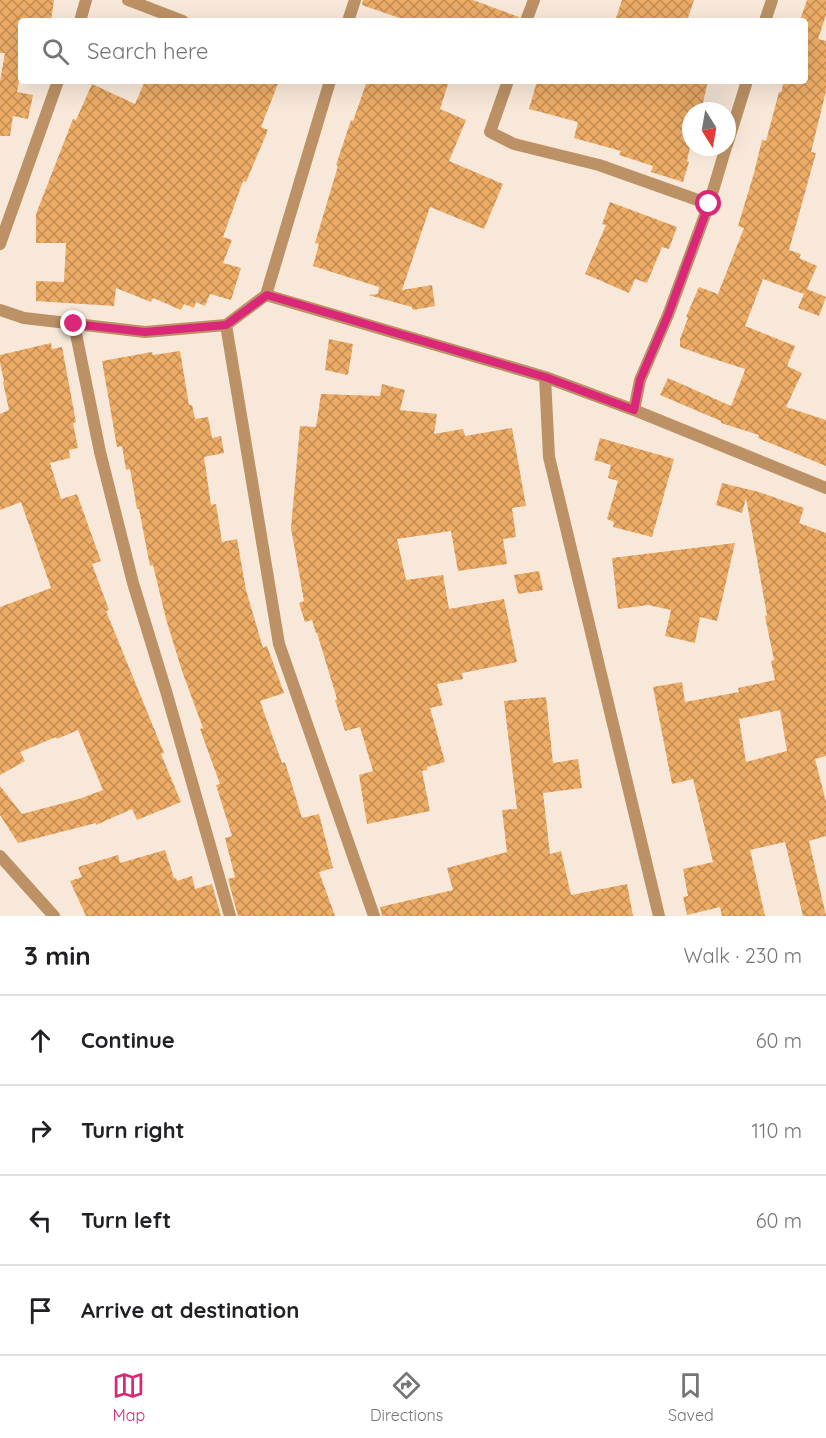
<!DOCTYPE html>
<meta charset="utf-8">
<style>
:root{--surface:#fff;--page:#f6f6f6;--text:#202124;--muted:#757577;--line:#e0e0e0;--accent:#db2777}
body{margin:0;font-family:Quicksand,sans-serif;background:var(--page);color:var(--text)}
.compass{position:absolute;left:682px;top:102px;width:54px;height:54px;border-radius:50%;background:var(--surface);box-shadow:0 6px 24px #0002;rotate:169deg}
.stop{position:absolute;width:18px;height:18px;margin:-14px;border:4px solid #db2777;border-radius:50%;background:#fff}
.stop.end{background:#db2777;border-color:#fff;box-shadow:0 2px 6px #0008}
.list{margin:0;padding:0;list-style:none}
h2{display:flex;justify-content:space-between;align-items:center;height:78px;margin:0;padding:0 24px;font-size:26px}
h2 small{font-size:20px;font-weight:400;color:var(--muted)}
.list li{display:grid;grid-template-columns:39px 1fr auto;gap:18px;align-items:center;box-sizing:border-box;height:90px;padding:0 24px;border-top:2px solid var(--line)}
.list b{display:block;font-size:22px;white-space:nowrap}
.list em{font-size:20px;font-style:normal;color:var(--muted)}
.icon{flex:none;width:33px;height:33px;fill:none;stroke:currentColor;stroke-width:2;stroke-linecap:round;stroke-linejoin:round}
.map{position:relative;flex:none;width:826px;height:916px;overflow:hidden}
.search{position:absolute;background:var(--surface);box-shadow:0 6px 24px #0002;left:18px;right:18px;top:18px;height:66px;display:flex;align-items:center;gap:15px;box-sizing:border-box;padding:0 21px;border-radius:6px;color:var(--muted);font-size:22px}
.sheet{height:438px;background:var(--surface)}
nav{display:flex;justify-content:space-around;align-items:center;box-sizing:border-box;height:84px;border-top:2px solid var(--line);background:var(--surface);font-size:16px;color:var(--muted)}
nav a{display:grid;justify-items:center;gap:3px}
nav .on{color:var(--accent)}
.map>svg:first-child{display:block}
.building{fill:url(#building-cross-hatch);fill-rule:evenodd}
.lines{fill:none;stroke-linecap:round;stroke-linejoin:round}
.street{stroke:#bb9165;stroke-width:12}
.route{stroke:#db2777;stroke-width:8}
</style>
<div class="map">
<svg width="826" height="916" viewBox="0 0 826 916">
<defs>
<pattern id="building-cross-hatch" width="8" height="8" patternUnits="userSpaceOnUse" patternTransform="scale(1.5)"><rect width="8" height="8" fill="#ecac66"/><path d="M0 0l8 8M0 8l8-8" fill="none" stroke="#c18d55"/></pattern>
</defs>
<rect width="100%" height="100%" fill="#f8e8d9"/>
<!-- building -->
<path class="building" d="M0,0H54L51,21H21V70L17,92L33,95L28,119L13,116L10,136H0V81L5,53H0Z
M363,0H473L519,17L518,21H408L362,5Z
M622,0H694L687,21H615Z
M807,0H826V15L818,39L826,41V91L811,152L816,153L789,250L801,254L799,258L817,266L807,289L826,297L819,316L798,308L804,294L763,279L745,326L795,346L787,366L802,373L786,407L826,420V466L758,438L759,435L721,423V421L660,395L668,378L731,406L744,373L745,369L708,357L680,347V339L688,318L686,317L699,287L718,294L744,228L738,226L754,173L762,140L766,141L779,92H781L784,81H805V21L800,20Z
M145,81H279L261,127L268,130L246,182L243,181L223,237L232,240L223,263L241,268L231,300L210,294L205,306L196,302L194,308L184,304L181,310L153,298L151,302L116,288L114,306L36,301V281L64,282L66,243H36V214L73,119L76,120L92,84L135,104Z
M367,81H449L440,109L466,120L449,161L503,184L484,229L430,207L402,290L432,285L435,306L413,310L412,307L368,295L378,294L379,287L313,266L319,244L315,243L338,166L336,165L351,120L353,121Z
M537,81H708L701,111H691V142L687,161L689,162L683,182L651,172L653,166L619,155L621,151L574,138L578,122L529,109Z
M610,202L677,227L669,249L662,247L647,283L635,279L629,293L585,274L606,225L602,224Z
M329,339L353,344L348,375L325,370Z
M51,343L52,349L62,347L76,422L73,423L78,448L69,450L70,458L50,463L61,499L77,494L101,561L92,564L109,610L106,611L164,753L161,754L181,802L137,820L132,809L96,825V823L18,843L0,815V786L22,814L79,799L103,790L78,730L57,739L56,737L20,752L25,761L0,775V607L51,588L21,502L0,510V414L9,410L3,382L4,381L0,363V355Z
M180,351L189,405H192L195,419L208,417L212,438L221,436L224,453L204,457L211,505L216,504L222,542L237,539L246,590L263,648L267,646L284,693L260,701L282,763L285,762L302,818L319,814L333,868L319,872L335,916H238L228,879L235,877L225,838L232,836L216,785L220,784L200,729L203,728L182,671L166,619L153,565L150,566L139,509H137L130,469L126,470L122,446L117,447L102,361L152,352L153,355Z
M382,384L405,390L400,410L437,414L434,434L463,429L465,436L512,428L526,506L512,508L516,537L503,539L507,564L458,571L451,531L397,539L406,580L443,575L449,609L504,599L517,662L462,673L463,679L437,684L443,705L430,708L445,762L427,767V770L422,771L430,811L367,824L359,775L373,771L360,727L345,731L335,700L337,699L317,633H316L312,620L305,622L299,603L304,601L291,528L300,426L316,427L321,394L380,396Z
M600,438L674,459L652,537L613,527L614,522L607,519L618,481L608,478L611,465L594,460Z
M722,483L759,492L804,508L799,523L826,533V756L815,759L826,802V836L809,841L826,916H803L785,842L750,850L765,916H722L720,907L687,915L683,897L688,896L683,869L713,862L693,779L672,784L653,687L682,682L685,702L739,692L738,688L775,680L771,661L774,660L765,616L767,615L746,498L742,513L716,505ZM780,710L787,751L746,762L739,719Z
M735,543L717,621L700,617L695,643L665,636L671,610L648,605L618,609L612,558Z
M539,571L543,590L518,594L514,575Z
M546,697L553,763L578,759L582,788L543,793L550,854L561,851L571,895L627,884L633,916H382L380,907L453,890L447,868L507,852L502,810L517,809L504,701Z
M165,850L174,878H176L177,881L192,876L195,889L212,884L221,916H86L70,881L82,877L78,867L118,855L120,863Z"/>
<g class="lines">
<!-- street -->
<path class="street" d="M128,0L183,21
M80,21L86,0
M348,21L355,0
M526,21L534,0
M765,21L772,0
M508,81L490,132L514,144L599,165L709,204
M727,145L747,81
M0,244L58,81
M266,295L545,377L634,410L826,488
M0,310L24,318L145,332L226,325L266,295L330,81
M74,324L100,452L133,583L166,691L230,916
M226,325L279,644L374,916
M545,377L549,457L659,916
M634,410L640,380L668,315L709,204L726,147
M0,856L54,916"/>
</g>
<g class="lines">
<!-- route -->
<path class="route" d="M74,324L145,332L226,325L267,295L545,377L634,410L640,380L668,315L709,204"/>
</g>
</svg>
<svg class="compass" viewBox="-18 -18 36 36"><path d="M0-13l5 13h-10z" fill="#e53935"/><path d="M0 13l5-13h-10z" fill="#757577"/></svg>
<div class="stop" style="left:709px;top:204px"></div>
<div class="stop end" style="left:74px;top:324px"></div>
<div class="search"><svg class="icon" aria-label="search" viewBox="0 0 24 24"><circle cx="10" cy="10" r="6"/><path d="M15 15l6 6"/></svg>Search here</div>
</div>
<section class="sheet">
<h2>3 min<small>Walk · 230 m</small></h2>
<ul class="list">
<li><svg class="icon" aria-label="ahead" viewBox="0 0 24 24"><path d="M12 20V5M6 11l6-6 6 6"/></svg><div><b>Continue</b></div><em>60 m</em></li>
<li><svg class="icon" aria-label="right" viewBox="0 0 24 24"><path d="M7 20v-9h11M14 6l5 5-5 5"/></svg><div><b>Turn right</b></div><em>110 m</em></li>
<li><svg class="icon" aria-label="left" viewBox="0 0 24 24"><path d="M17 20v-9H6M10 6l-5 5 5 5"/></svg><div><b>Turn left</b></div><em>60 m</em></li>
<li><svg class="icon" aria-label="arrive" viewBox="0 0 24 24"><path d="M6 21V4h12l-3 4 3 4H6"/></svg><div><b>Arrive at destination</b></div></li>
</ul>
</section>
<nav>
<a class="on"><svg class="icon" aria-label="map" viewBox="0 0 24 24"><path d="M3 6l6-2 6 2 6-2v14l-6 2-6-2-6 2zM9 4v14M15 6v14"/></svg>Map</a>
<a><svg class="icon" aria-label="directions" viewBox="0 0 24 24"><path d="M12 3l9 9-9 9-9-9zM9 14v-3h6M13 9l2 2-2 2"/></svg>Directions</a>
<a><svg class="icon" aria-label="saved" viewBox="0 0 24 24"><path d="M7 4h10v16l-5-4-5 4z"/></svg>Saved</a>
</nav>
